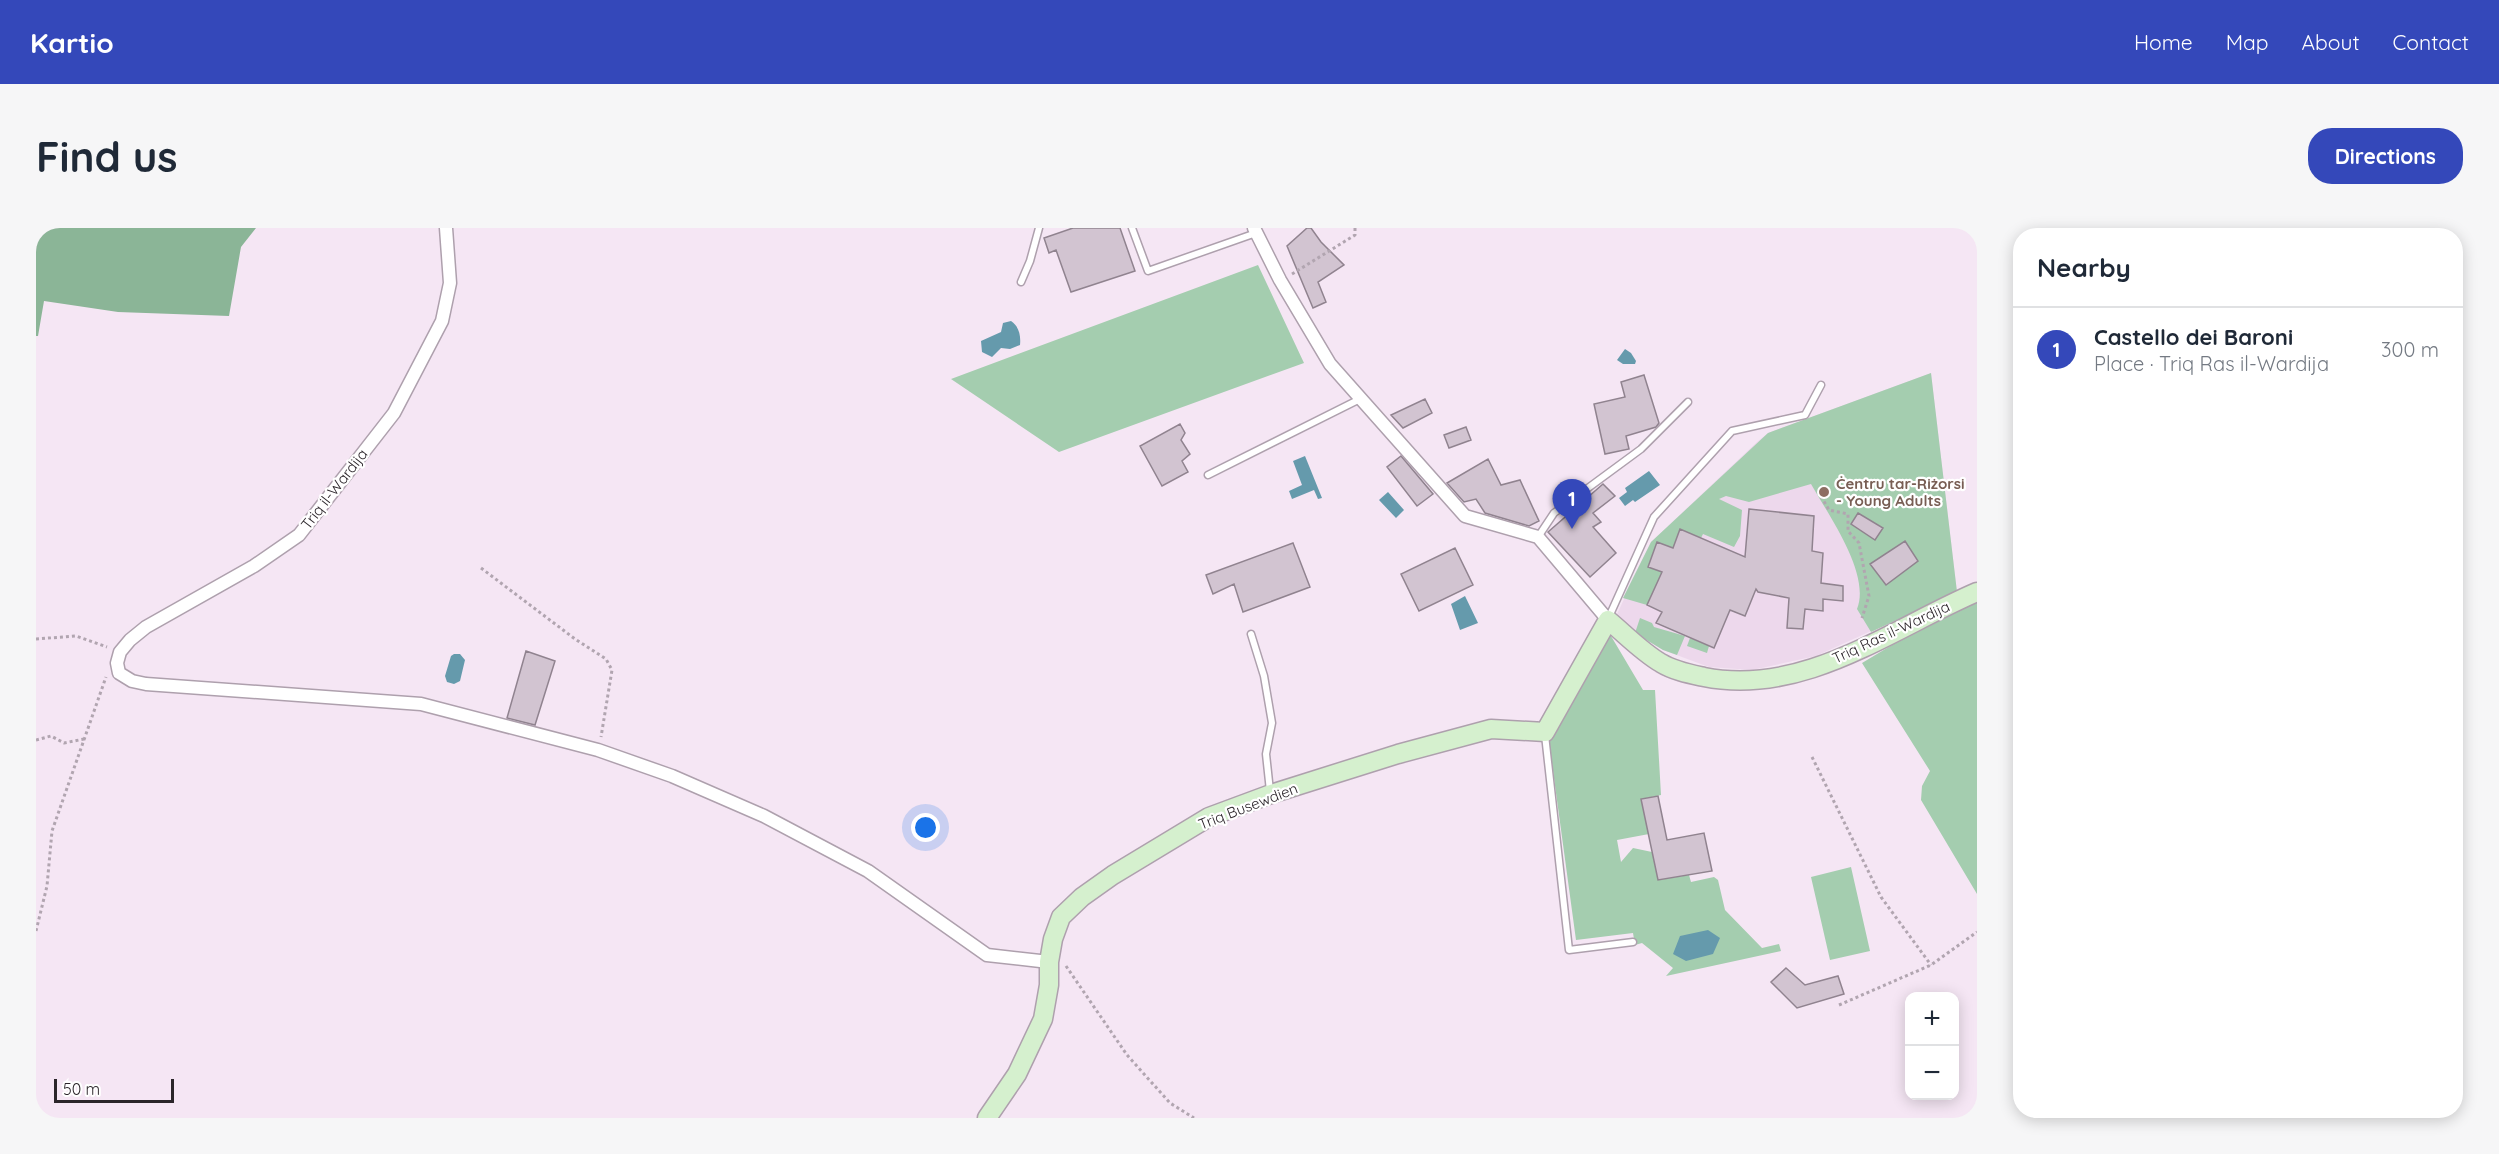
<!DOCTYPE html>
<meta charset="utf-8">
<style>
:root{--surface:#fff;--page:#f6f6f7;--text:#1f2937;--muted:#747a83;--line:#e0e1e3;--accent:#3448ba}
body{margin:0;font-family:Quicksand,sans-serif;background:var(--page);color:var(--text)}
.controls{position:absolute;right:18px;bottom:18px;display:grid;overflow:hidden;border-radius:12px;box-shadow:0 3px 15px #0003}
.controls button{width:54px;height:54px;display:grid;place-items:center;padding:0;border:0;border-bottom:2px solid var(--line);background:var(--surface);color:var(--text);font:30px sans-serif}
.scale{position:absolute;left:18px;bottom:15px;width:120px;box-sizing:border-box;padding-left:6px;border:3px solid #2b252a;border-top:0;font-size:16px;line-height:21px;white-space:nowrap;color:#2b252a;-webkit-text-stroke:4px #fff;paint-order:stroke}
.you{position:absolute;left:890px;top:600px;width:21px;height:21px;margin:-15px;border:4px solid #fff;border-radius:50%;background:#1a73e8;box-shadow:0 0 0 9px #1a73e833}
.badge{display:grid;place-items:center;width:39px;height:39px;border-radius:50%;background:var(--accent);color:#fff;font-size:20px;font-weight:700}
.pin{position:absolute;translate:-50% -50px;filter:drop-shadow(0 2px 3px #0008)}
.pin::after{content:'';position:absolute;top:32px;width:21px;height:18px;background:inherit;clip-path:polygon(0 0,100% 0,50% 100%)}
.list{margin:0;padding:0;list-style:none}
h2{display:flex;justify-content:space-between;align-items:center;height:78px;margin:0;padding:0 24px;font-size:26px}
h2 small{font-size:20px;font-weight:400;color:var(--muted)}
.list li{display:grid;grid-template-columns:39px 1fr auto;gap:18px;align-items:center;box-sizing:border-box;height:84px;padding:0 24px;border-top:2px solid var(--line)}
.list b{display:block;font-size:22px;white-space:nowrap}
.list p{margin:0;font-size:20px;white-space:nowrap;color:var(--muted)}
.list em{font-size:20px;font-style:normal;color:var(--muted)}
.map{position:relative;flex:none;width:1941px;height:890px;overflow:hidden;border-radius:24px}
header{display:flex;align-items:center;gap:36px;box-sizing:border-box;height:84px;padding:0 30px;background:var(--accent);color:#fff}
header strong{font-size:28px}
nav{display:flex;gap:33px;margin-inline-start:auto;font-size:21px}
.intro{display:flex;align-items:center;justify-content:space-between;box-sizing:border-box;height:144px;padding:0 36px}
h1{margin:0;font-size:42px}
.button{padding:15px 27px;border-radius:24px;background:var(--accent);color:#fff;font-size:21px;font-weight:700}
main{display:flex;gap:36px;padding:0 36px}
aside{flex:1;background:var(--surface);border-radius:24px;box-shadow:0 3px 15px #0003}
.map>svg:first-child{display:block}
.built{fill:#edd8ec}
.green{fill:#a4cdaf}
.forest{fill:#8bb597}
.water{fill:#659aac}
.building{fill:#d2c4d1;stroke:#90838f;stroke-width:1.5}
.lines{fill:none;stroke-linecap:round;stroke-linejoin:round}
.lane-casing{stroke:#aea0ad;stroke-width:9}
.street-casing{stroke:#aea0ad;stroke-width:15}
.secondary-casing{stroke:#aea0ad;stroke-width:21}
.path{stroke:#b1a5b0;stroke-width:3;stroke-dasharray:3 3;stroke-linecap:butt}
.lane{stroke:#fff;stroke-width:6}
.street{stroke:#fff;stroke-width:12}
.secondary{stroke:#d5f0ce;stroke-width:18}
.education-dot{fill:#8d6e63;stroke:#fff;stroke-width:2}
.labels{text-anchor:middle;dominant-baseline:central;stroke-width:4.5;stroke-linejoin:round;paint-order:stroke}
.education-label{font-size:15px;font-weight:bold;fill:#785e54;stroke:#fff;text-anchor:start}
.street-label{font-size:15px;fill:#2b252a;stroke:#fff}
</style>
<header>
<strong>Kartio</strong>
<nav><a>Home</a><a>Map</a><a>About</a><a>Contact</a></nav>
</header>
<div class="intro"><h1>Find us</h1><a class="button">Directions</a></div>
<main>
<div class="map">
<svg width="1941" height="890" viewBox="0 0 1941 890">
<rect width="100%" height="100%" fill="#f5e6f4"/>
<!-- built -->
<path class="built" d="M1895,145L1921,364L1780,428L1716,442L1673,439L1627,422L1596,403L1581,386L1615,314L1721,214L1732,205Z"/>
<!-- green -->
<path class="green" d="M1222,37L1268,135L1023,224L915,151Z
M1895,145L1921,364L1835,404L1821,381C1835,346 1793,288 1775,256L1713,274L1690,268L1683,271L1706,282L1704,308L1698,319L1667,306L1665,310L1645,302L1611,377L1587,370L1615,314L1732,205Z
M1941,374V666L1885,572L1886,558L1894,543L1826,435L1856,417Z
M1604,390L1616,395L1618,399L1649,408L1641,427L1627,422L1599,405Z
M1575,408L1607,462H1619L1625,567L1606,571L1613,606L1581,612L1585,634L1597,620L1616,624L1622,652L1653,647L1655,654L1678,649L1682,652L1689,682L1726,720L1743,716L1745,723L1630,748L1637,740L1606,715L1599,717L1597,705L1540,712L1512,506L1567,410Z
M1654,410L1673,418L1671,425L1651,418Z
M1815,639L1834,723L1794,732L1775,649Z"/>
<!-- forest -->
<path class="forest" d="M0,0H220L205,19L193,88L82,84L8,73L2,108H0Z"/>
<!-- water -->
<path class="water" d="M975,93C983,98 985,108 984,117L974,121L965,120L956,129L946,124L945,113L965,104L967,95Z
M1589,121L1595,125L1600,133L1599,136H1587L1581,132Z
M1269,228L1286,270L1282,271L1278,262L1256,271L1253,263L1266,257L1257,233Z
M1613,243L1624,257L1599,274L1597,272L1589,278L1583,270L1591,264L1589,260Z
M1352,264L1368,282L1360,290L1343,272Z
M1429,368L1442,395L1424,402L1415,376Z
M418,426H424L429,432L424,453L418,456L411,454L409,448L415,428Z
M1672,702L1684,710L1677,726L1650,733L1637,726L1644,708Z"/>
<!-- building -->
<path class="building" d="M1037,0H1084L1099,43L1035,64L1020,22L1013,25L1008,10Z
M1271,0H1275L1285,14L1308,37L1282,54L1290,74L1277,80L1251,18Z
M1608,147L1623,195L1620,199L1590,208L1593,221L1569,226L1558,176L1589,169L1585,154Z
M1389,171L1396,185L1367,200L1355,187Z
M1144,196L1149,205L1145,212L1154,226L1146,233L1152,244L1126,258L1104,218Z
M1430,199L1435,212L1413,220L1408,207Z
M1365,228L1397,266L1381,278L1351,239Z
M1452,231L1465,257L1484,252L1503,293L1493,298L1449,285L1440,271L1428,274L1411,255Z
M1567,256L1579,268L1557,285L1565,294L1557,299L1580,325L1554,349L1512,304Z
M1713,281L1778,288L1776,323L1787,325L1785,355L1807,358V373L1787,371V383L1769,381L1767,401L1751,400L1753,370L1722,364L1720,361L1709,388L1694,382L1678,420L1620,395L1626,384L1611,377L1626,344L1612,339L1621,314L1637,320L1644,301L1709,329Z
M1822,285L1847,300L1839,312L1815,296Z
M1869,313L1882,333L1850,357L1834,336Z
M1257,315L1274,359L1207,384L1198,356L1177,366L1170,347Z
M1419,320L1437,357L1383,383L1365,346Z
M490,423L519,433L499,497L471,490Z
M1622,568L1631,612L1668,605L1676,643L1622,652L1605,571Z
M1750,740L1769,757L1802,748L1808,766L1761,780L1735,754Z"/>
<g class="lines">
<defs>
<path id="lane" d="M1096,0L1112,43L1220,5
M985,54L994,33L1003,0
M1172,247L1324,171
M1502,309L1518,285L1605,221L1652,174
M1572,391L1618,289L1696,203L1769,187L1785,157
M1215,406L1228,448L1236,495L1230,526L1234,563
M1509,507L1533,722L1597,714"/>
<path id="street" d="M410,0L414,55L406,93L358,185L263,307L218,338L110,399L94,412L84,424L81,435L83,445L96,453L110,456L385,476L562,522L636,548L728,588L832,643L951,727L1013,734
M1218,0L1244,52L1294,136L1429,288L1502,309L1572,392"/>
<path id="secondary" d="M951,890L981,846L1007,791L1013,757V734L1017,711L1025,689L1046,669L1077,647L1173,589L1235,566L1362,526L1455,501L1509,504L1572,392C1589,406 1606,424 1625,435C1638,443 1654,446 1668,449C1767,469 1855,401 1941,364"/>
</defs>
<!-- lane casing -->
<use href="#lane" class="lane-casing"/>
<!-- street casing -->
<use href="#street" class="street-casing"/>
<!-- secondary casing -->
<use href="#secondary" class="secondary-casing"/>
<!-- path -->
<path class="path" d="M1256,46L1319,7V0
M1782,263L1793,282L1812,286V303L1823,315L1833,368L1826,390
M445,340L539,411L570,431L576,442L565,509
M0,411L40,408L71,419
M0,512L15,508L28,515L48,511
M1776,529L1845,669L1895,737
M0,703L11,658L16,603L70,449
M1030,738L1091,827L1134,875L1158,890
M1803,777L1895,737L1941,704"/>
<!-- lane -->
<use href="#lane" class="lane"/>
<!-- street -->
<use href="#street" class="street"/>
<!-- secondary -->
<use href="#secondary" class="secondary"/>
</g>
<!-- markers -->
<circle class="education-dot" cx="1788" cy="264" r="6"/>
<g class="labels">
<!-- education labels -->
<g class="education-label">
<text x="1800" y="255">Ċentru tar-Riżorsi<tspan x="1800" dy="17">- Young Adults</tspan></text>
</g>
<!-- street labels -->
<g class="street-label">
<text transform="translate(298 261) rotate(-52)">Triq il-Wardija</text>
<text transform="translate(1855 404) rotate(-25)">Triq Ras il-Wardija</text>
<text transform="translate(1212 578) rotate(-21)">Triq Busewdien</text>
</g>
</g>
</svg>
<div class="controls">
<button>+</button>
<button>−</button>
</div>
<div class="scale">50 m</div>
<div class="you"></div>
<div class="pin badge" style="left:1536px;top:301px">1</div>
</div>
<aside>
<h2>Nearby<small></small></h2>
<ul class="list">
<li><span class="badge">1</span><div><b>Castello dei Baroni</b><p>Place · Triq Ras il-Wardija</p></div><em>300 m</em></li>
</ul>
</aside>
</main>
